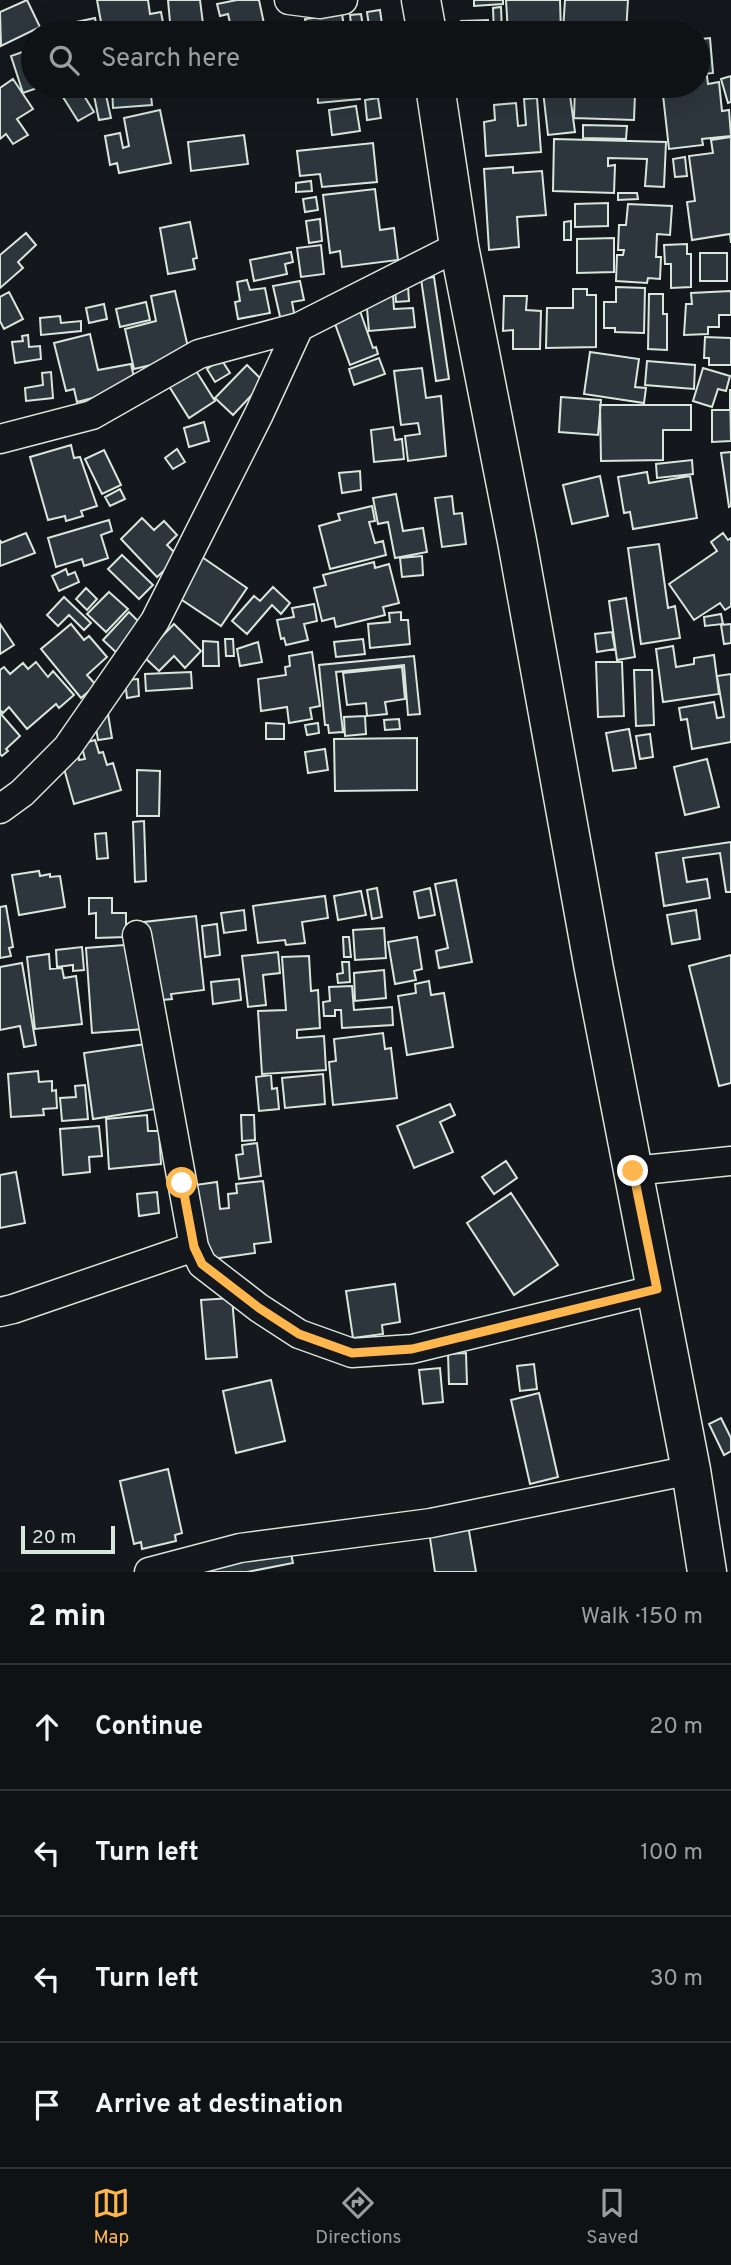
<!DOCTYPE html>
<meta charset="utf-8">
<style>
:root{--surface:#0f1215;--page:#181b1e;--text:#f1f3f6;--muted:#9b9ea0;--line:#2f3234;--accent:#ffb74d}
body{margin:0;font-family:Overpass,sans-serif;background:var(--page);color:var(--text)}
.scale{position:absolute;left:21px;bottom:18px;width:94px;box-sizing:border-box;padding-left:7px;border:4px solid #d8e6dc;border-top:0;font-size:19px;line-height:24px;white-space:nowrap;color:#d8e6dc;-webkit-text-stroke:5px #14181c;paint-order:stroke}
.stop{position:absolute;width:21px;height:21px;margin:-16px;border:5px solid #ffb74d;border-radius:50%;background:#fff}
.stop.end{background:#ffb74d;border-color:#fff;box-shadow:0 2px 7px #0008}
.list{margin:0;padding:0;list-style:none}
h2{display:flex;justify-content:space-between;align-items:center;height:91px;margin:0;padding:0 28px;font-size:30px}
h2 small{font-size:23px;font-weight:400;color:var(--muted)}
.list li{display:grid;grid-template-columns:46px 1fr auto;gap:21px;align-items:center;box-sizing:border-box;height:126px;padding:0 28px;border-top:2px solid var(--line)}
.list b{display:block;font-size:26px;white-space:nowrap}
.list em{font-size:23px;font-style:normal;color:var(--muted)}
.icon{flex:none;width:38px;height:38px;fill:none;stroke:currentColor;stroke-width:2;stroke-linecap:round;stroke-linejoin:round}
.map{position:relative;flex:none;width:731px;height:1572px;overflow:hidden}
.search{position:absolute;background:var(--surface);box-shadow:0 7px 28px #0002;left:21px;right:21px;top:21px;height:77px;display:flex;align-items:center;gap:18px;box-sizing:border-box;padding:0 24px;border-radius:38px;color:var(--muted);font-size:26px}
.sheet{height:595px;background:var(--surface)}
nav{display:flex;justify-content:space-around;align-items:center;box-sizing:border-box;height:98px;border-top:2px solid var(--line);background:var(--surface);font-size:19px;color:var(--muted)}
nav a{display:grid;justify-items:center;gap:4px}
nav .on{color:var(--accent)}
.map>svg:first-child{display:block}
.building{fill:#2c363c;stroke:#d8e6dc;stroke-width:2}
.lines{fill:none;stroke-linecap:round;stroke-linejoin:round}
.minor-casing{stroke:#d8e6dc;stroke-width:31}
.primary-casing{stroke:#d8e6dc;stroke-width:41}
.minor{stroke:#14181c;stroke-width:28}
.primary{stroke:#14181c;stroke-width:38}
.route{stroke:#ffb74d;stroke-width:9}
</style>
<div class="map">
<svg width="731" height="1572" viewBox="0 0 731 1572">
<rect width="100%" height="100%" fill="#14181c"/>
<!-- building -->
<path class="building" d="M27,0L40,27L1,46L0,12Z
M97,0H148L150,14L161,12L165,33H103Z
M168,0H200L204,32L171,33Z
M237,0H259L266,33H243L241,24L231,27L228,14L220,16L217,4Z
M474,0H503V4L474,6Z
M506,0H560L561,33H508Z
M565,0H628L626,33L563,30Z
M501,7L502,32L494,33L493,8Z
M380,10L383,31L370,33L367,12Z
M342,14L345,33H307L305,19Z
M361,14L364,33H352L350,15Z
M95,18L98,33H67L66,30L78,28L76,22Z
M488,20L489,33H462L461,21Z
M710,38L713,73L705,74L701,39Z
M28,50L33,67V86L40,87L23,93L11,56Z
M707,76L708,84L719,82L722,111L729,110L731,136L702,139L703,145L669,149L662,86H698V77Z
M731,76V102L728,103L721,79Z
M13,79L33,109L17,119L28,135L13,144L6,134L0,139V88Z
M56,86H78L94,112L78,121Z
M92,86H104L111,118L99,120Z
M112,86H150L152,105L113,108Z
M297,86H359L360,99L318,103L317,88L297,90Z
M374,86H394L395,93L375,95Z
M575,86H617V94H635L634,120L574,118Z
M569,88L575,132L548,135L543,91Z
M378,98L381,118L367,120L365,100Z
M537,98L541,152L486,156L484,122L495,120L494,105L516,103L518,126L526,125L524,99Z
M356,106L360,131L332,135L329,110Z
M160,110L171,163L119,173L117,163L110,165L105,136L120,133L123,148L129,146L124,118Z
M583,125L627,126L626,139L583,138Z
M244,135L248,164L191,171L188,142Z
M731,137V243L730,234L692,240L687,202L695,201L689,156L713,153L711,140Z
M554,139L666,142L664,187L645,186L647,159L608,158V166L615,165L614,193L553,191Z
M373,143L377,182L322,187L320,174L300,176L297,151Z
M685,157L687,176L675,177L673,159Z
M513,167V173L542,171L546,215L517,217L519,247L489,250L484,169Z
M311,181L312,191L296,192V183Z
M375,189L380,230L394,228L398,260L342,267L340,251L330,253L323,195Z
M618,193H637L638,199L618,200Z
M316,197L318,210L305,212L303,199Z
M608,203V226L575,227V204Z
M628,204L672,206L670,235L657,234L656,257H661L660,279L648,278L647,283L616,281L617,255H623L624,250H618L619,225H626Z
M320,219L322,241L309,243L306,221Z
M571,221V240H564V222Z
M190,222L197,258L193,259L195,269L168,274L160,228Z
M26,233L36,245L18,262L23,268L0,288V255Z
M614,238V272L577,273V239Z
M687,244V254H691V287L671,288V264H665L664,245Z
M321,245L324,274L301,277L297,248Z
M291,252L293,262L285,264L287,274L254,281L250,260Z
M700,253H727V281H700Z
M434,277L449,379L436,381L421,279Z
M247,280L250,290L265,288L270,313L238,319L235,302L240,301L237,282Z
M300,281L304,300L292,302L295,318L281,321L273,286Z
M408,286L409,301L396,302L395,287Z
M616,287L645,288L644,333L615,332V328H604V302H616Z
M573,289H587V295H596V347L546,348L547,308H573Z
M175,291L190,356L134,369L125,329L156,321L151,296Z
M731,291V315H719V327H708V334L684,335L686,304H692L691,293Z
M9,292L23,319L4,329L0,321V297Z
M649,294H663V314H667V350L648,349Z
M393,295L394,309L413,308L415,327L369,331L366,297Z
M504,296H527L526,310L541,311L540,349H513V330L503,331Z
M146,302L150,320L120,327L116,309Z
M104,304L107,319L89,323L86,308Z
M360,311L373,348L376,347L378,354L350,365L334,321Z
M60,316L61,323L81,321V331L41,335L40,318Z
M90,334L98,370L131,364L136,387L77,402L74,389L66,391L54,343Z
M28,335L29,347L40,346L41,359L15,363L12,342L23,341L22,336Z
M705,337L731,338V365H709V358H704Z
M590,352L639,359L635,387L646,388L644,403L584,394Z
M379,358L385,374L354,385L349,369Z
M221,359L230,373L215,382L207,369Z
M647,361L695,365L694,389L645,385Z
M247,365L264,382L233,415L215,398Z
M193,366L215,401L189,418L167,383Z
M422,368L426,398L441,396L446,456L408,461L405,436L420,434L418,423L401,425L394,371Z
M703,368L730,376L726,391L718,389L712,407L693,401Z
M51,372L53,398L26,401L25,388L43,385L42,373Z
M730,389L731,441L712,442V410H730Z
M561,397L601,400L598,435L559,432Z
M600,405H691V430H663V460L601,461Z
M204,422L209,441L189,447L184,428Z
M393,427L395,440L402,439L404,459L374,462L371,430Z
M71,445L74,458L80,457L97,506L81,511L83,516L66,521L65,516L48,520L30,457Z
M177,449L185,462L173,469L165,458Z
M104,450L121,485L102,494L85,459Z
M731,452V506L729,507L721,453Z
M692,460L693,474L657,478L656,464Z
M360,471L361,490L342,493L339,473Z
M647,472L649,483L690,476L697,518L633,529L630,512L624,513L618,477Z
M600,476L608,516L572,524L563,485Z
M120,489L125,499L110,506L105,497Z
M396,494L403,531L423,528L427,552L395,558L388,522L378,524L373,498Z
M452,496L454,514L462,513L466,544L442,547L435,498Z
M372,506L375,521L369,522L375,543L383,541L386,555L330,569L319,526L340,520L338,514Z
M142,518L154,530L164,521L177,535L167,545L179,557L157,577L121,539Z
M109,520L112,531L101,535L108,558L84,566L82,559L56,567L48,538Z
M26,533L35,553L0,566V540L1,543Z
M723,533L728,540L731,538V606L725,610L720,603L694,620L669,584L717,551L711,542Z
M659,544L668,608L675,606L680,638L641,644L628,548Z
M122,555L153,585L139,599L108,569Z
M199,555L247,588L221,626L173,594Z
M422,556L423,575L402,577L400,558Z
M374,562L375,568L389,564L399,603L383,607L385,615L336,627L334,618L322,621L314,588L326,585L323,575Z
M66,569L68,575L75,572L79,582L59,591L52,576Z
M273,587L290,603L281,614L272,605L247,634L232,621L254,596L260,601Z
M86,588L97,599L87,610L76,599Z
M109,592L128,609L106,632L87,614Z
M64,597L91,623L84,630L69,615L58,626L47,615Z
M626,598L635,657L617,660L609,601Z
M314,604L317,621L304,624L308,640L286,645L284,638L281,639L277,620L294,617L292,608Z
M129,612L145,628L119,655L103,640Z
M401,612V620H408L410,644L370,648L368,624L390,622L389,613Z
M721,614L723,624L705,626L704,617Z
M0,624L14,645L0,654Z
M71,624L84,640L89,636L107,657L87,675L96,685L81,698L41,649Z
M174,624L201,651L185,668L174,656L159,671L143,656Z
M731,624V643L724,644L721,625Z
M612,632L615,649L597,652L595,634Z
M225,639H233L234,656H226Z
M363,639L365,654L336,657L334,642Z
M203,641L218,642L219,666H203Z
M258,642L262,662L240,666L237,649Z
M673,646L676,667L694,664V658L714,655L719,694L663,702L656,649Z
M312,652L320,706L310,708L312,719L289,723L287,707L261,711L258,679L286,675L285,667L290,666L289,656Z
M414,656L420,714L408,715L404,665L336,672L343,732L329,733L328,725H325L319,665Z
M36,662L48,677L53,671L74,695L59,708L56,704L27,729L9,707L3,713L0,710V670L4,667L10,674L23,663L28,669Z
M596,662H622L624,716L598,717Z
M402,667L405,699L385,702L387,714L367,716L366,703L347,705L343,673Z
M634,670H652L654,725L636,726Z
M191,672L192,688L146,691L145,674Z
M731,674V742L692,749L687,719L681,720L679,708L714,702L717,718L724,717L717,676Z
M138,679L139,696L127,698L125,680Z
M0,713L20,736L6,749L8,751L2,756L0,754Z
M108,714L112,738L98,740L94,716Z
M365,716L366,734L345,736L344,717Z
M399,719L400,729L385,730L384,720Z
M266,723L284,724V739H266Z
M318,723L319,733L307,735L305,725Z
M629,729L636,768L613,771L606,733Z
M650,734L653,757L640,759L636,736Z
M417,738V790L335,791L334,739Z
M95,740L99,753L103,752L107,765L113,763L121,790L74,804L61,758L78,753L79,760L85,759L81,744Z
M325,749L328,770L308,773L305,752Z
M707,759L719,807L685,815L674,767Z
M137,770L160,771L159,816H137Z
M144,821L146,881L135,882L133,822Z
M106,833L108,858L97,859L95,834Z
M731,842V892H726L720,853L683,858L687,882L707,879L710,898L664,906L656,853Z
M39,871L40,876L50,874V877L60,876L65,907L19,915L12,875Z
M456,880L472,962L439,968L436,951L448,948L435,884Z
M377,888L382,917L372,919L367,890Z
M430,888L435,915L419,918L414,892Z
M361,891L366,915L338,920L334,896Z
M325,896L328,918L302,922L305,943L286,945L285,940L258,943L253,906Z
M89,898H112V913H126V937L96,938V913L89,914Z
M6,906L13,947L9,948L11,956L0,958V907Z
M244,910L246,930L224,933L221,913Z
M696,910L700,939L672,944L667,915Z
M196,916L204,990L171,994L172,999L152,1001L144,922Z
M217,924L220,955L205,957L202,926Z
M384,928L386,958L355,960L353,930Z
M343,937H349L351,957H344Z
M417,937L422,969L414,971L416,980L395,984L388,942Z
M137,944L144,1029L92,1033L86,948Z
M82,947L84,970L73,971V965L57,967L56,950Z
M278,952L280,973L263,975L266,1005L248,1007L242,956Z
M49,954L50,969L62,968L64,978L76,976L82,1024L35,1029L27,957Z
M731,955V1083L719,1086L689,966Z
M309,956L311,991L318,990L320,1028L297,1030V1038L324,1036L326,1070L262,1074L258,1011L286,1010L282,957Z
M342,962H349L350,982L338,983L337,974L343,973Z
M22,963L36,1045L24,1047L20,1026L0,1030V967Z
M384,970L386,998L355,1001L354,973Z
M239,979L241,1000L213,1004L211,982Z
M429,981L431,995L444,993L453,1047L407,1055L398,996L416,993L415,984Z
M352,986L354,1010L392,1007L393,1025L342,1028L341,1010H335V1016H324L323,1002L330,1001L329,987Z
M383,1033L385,1049L391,1048L397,1098L333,1105L329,1062L336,1061L334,1039Z
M146,1044L155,1109L93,1119L84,1053Z
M38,1071L39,1082L52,1081V1091L56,1090L57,1108L43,1109L44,1115L11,1117L8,1074Z
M323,1074L325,1104L285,1108L282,1078Z
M271,1075L272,1089L277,1088L279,1109L259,1111L256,1077Z
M85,1085L88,1119L62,1121L60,1098L76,1097L75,1086Z
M450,1104L455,1115L440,1122L453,1152L414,1168L397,1126Z
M147,1115L148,1131H159L161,1164L109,1169L106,1119Z
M241,1115H254L255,1140L242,1141Z
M99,1126L102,1156L89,1157L90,1172L63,1175L60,1129Z
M257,1143L261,1176L239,1179L236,1155L243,1154L242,1145Z
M506,1161L517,1178L494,1194L482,1177Z
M16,1172L25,1223L0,1228V1175Z
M263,1181L271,1242L254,1244L255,1253L205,1260L195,1185L217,1182L220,1209L229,1208L228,1194L237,1193L236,1184Z
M157,1192L159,1213L139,1216L137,1194Z
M511,1193L558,1265L514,1295L467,1223Z
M395,1284L400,1322L382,1325L383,1334L353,1338L346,1291Z
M232,1298L237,1357L206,1359L201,1300Z
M466,1353L467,1384H449L448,1354Z
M534,1364L537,1389L520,1391L517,1366Z
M440,1368L443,1402L423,1404L419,1370Z
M271,1380L285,1441L236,1453L223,1391Z
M539,1393L558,1477L530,1484L511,1400Z
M721,1418L731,1438V1451L724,1455L709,1424Z
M168,1469L182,1533L175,1535L176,1541L142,1549L141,1542L134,1544L120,1481Z
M468,1525L476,1572H435L429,1531Z
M289,1544L293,1563L247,1572H211L208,1560Z"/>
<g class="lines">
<defs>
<path id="minor" d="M289,0L320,4L343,0
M0,439L92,415L199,354L299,327L459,246
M0,809L22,793L67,748L155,621L259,414L299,327
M137,935L194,1247L202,1264L259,1308L299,1334L352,1353L412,1349L657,1289
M633,1171L731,1161
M0,1312L13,1309L194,1247
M149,1572L240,1548L431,1523L691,1470"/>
<path id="primary" d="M421,0L427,33
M435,86L459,246L517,541L594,969L691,1470L707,1572"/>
</defs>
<!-- minor casing -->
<use href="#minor" class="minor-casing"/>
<!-- primary casing -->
<use href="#primary" class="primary-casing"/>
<!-- minor -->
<use href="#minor" class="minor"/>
<!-- primary -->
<use href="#primary" class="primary"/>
</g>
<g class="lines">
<!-- route -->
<path class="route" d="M182,1183L194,1247L202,1264L259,1308L299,1334L352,1353L412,1349L657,1289L633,1171"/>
</g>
</svg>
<div class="scale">20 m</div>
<div class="stop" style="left:182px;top:1183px"></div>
<div class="stop end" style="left:633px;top:1171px"></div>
<div class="search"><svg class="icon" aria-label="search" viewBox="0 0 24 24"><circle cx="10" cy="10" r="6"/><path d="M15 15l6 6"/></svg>Search here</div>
</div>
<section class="sheet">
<h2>2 min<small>Walk · 150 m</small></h2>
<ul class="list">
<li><svg class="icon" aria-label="ahead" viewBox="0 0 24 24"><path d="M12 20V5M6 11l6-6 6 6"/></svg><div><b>Continue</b></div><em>20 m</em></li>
<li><svg class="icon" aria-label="left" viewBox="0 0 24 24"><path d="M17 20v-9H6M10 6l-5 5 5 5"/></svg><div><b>Turn left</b></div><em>100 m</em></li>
<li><svg class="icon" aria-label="left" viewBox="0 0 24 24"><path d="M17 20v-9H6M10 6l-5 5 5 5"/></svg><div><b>Turn left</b></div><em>30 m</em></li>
<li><svg class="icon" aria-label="arrive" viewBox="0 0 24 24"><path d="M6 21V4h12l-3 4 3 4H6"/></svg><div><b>Arrive at destination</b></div></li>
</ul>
</section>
<nav>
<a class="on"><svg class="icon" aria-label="map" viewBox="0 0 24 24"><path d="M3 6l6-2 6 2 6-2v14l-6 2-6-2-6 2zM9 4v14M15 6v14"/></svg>Map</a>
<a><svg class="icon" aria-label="directions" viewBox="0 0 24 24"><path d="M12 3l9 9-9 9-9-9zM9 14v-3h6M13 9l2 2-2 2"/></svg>Directions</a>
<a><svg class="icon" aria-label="saved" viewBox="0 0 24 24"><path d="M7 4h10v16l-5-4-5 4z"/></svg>Saved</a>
</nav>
